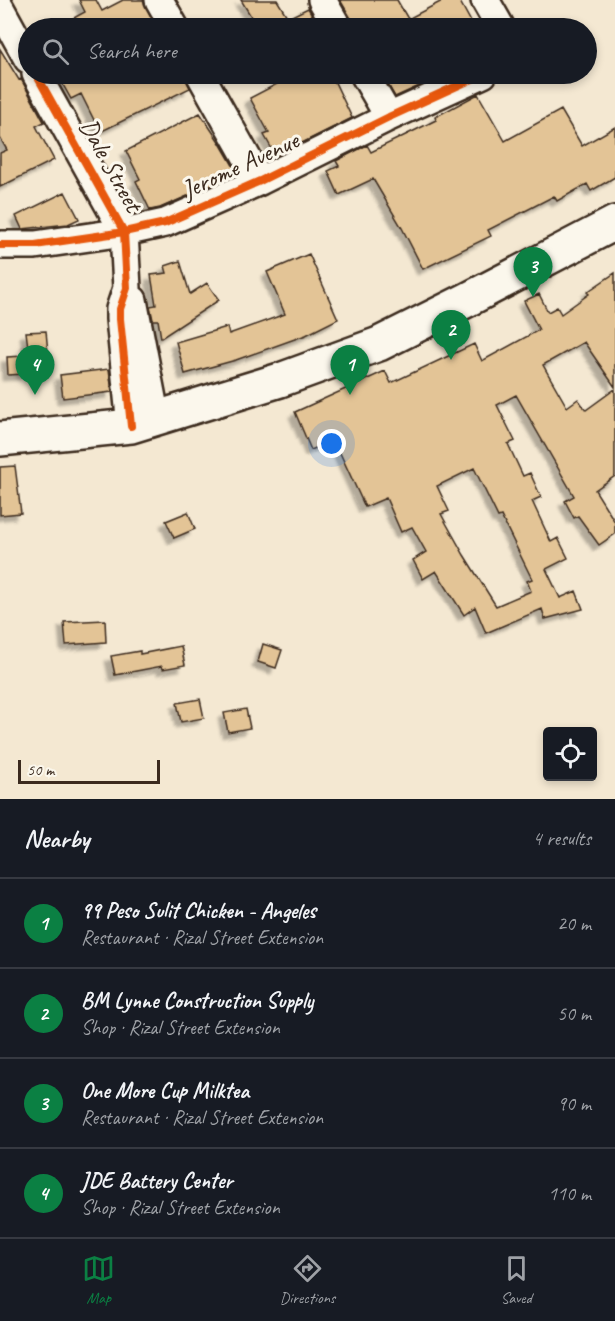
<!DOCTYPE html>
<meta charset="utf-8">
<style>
:root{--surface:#171b24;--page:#20242c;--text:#f1f3f6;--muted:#9ea1a6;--line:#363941;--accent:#0b8043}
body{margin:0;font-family:Caveat,sans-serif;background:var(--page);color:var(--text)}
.controls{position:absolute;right:18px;bottom:18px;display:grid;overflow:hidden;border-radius:6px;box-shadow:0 3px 9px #0003}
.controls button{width:54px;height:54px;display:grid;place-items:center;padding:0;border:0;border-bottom:2px solid var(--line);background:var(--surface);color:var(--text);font:30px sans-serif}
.scale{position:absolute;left:18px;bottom:15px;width:142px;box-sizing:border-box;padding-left:6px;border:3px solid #3b2a1e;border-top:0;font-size:16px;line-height:21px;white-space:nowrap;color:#3b2a1e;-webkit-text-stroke:4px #fbf7ec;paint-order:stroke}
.you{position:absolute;left:332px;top:444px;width:21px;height:21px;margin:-15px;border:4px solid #fff;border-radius:50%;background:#1a73e8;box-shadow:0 0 0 9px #1a73e833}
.badge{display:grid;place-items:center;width:39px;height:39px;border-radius:50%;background:var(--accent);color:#fff;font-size:20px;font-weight:700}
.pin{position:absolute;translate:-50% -50px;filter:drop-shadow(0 2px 3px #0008)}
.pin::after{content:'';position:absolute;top:32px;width:21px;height:18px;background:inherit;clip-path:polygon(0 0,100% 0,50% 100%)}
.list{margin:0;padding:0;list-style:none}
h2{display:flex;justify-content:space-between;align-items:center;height:78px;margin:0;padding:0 24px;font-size:26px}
h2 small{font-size:20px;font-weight:400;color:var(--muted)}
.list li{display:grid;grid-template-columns:39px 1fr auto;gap:18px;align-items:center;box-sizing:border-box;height:90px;padding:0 24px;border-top:2px solid var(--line)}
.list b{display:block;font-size:22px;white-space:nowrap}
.list p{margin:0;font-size:20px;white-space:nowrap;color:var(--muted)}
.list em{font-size:20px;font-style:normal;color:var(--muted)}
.icon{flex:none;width:33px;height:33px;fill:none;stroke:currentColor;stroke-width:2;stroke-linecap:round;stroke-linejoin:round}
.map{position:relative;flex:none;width:615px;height:799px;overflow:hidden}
.search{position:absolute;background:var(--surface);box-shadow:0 3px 9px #0003;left:18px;right:18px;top:18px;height:66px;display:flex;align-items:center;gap:15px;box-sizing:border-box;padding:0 21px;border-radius:33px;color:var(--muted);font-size:22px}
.sheet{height:438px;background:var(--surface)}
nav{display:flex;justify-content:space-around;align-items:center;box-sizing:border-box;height:84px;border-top:2px solid var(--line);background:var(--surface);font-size:16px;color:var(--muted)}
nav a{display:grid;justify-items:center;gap:3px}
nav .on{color:var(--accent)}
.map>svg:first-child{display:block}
.building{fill:#e3c496;stroke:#3b2a1e;stroke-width:1.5;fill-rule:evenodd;filter:url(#shadow)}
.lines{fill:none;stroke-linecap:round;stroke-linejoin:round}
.minor-casing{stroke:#3b2a1e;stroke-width:32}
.major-casing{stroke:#3b2a1e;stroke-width:38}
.minor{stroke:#fbf7ec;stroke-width:27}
.major{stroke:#fbf7ec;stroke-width:33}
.cycleway-casing{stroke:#fbf7ec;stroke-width:11}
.cycleway{stroke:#e8590c;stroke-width:8}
.labels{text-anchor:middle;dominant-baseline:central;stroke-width:6;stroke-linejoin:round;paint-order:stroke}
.street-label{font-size:26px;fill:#3b2a1e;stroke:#fbf7ec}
</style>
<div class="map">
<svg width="615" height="799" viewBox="0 0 615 799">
<defs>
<filter id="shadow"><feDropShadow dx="-5.5" dy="5.5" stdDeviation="1.5" flood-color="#0004"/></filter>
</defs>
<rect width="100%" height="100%" fill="#f4e8d2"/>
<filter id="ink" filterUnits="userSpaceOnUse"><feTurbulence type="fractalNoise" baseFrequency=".0167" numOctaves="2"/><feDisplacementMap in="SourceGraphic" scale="12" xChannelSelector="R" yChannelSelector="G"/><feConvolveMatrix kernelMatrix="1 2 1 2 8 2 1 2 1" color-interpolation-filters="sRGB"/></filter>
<g filter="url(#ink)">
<!-- building -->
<path class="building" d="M79,0H96L102,11L123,0H143L152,19L134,28H55L85,12Z
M241,0H277L288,18L308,8L320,28H258Z
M340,0H397L408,19L444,0H459L471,22L458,28H354L352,20Z
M0,49L19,80L21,79L44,122L36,126L54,160L0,187V153L7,150L0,138Z
M57,74H148L151,79L160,74H184L190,88L100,132L81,94L71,99Z
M296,74H331L352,118L276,156L264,135L269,133L250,98Z
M382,74H446L395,97Z
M478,94L505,141L561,110L582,146L615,127V177L591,191L587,184L557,201L554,196L488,230L491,236L423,269L402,228L373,179L339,195L328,171L339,166L336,161L367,145L371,152L436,120L435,117Z
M200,113L220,143L238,174L160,208L150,210L136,181L140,179L126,151Z
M65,192L79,219L68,224L22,229L16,216Z
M309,254L338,319L306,335L236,360L185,374L176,342L227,327L229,334L285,314L267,272Z
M180,261L190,294L207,283L219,300L161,338L158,320H153L150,306L156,305L151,275L167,273L165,266Z
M615,273V387L584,342L543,365L567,407L578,399L586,410L615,389V476L595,490L615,522V534L599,545L578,516L574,518L565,501L574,496L516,395L497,405L515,441L508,444L523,476L530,473L541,497L532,501L551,542L558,538L568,558L546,569L560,598L576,591L583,609L545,619L542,609L486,633L475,607L464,615L436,571L423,579L413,560L426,552L412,527L401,532L386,498L365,507L334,440L311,450L295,412L385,371L391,383L474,344L482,361L539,330L524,301L539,294L548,312L557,307L561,314L589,294L587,292ZM474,468L498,517L501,516L532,579L527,581L531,591L496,606L464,555L441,514L449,511L437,486Z
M46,331L48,353L29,355L26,332Z
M24,356L25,374L8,375L7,357Z
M109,369L112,392L63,398L60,375Z
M15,466L21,513L0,515V467Z
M188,512L195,529L174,538L166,521Z
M105,620L106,642L66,645L64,622Z
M263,644L282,650L276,668L258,662Z
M181,646L185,665L163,669L162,666L115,675L111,656L140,651V654Z
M200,699L204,718L181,722L177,703Z
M246,709L250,728L228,732L224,713Z"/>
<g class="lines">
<defs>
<path id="minor" d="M159,0L175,28
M322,0L338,28
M485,0L501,28
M0,8L28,59
M36,74L124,232L127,288L120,309V319L131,426
M200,74L260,181
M364,74L389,117
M0,245H35L124,232L165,223L260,181L389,117L483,74
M133,300L156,419"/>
<path id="major" d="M0,439L131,426L280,380L379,344L467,300L615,223"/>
</defs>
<!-- minor casing -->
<use href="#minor" class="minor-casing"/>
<!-- major casing -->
<use href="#major" class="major-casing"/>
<!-- minor -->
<use href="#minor" class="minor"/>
<!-- major -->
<use href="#major" class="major"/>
<defs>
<path id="cycleway" d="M36,74L124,232L127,288L120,309V319L131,426
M0,245H35L124,232L165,223L260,181L389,117L483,74"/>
</defs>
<!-- cycleway casing -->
<use href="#cycleway" class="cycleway-casing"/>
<!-- cycleway -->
<use href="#cycleway" class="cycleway"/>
</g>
</g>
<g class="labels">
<!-- street labels -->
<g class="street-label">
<text transform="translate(111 165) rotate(61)">Dale Street</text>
<text transform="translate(240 165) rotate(-25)">Jerome Avenue</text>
</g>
</g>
</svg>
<div class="controls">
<button><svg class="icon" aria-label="locate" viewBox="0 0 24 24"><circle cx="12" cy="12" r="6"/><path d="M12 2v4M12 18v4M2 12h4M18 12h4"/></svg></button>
</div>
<div class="scale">50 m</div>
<div class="you"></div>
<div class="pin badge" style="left:350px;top:395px">1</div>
<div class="pin badge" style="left:451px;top:360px">2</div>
<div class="pin badge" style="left:533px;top:297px">3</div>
<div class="pin badge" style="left:35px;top:395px">4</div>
<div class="search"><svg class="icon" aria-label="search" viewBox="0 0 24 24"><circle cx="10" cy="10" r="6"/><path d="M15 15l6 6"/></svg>Search here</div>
</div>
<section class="sheet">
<h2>Nearby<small>4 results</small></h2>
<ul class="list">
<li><span class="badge">1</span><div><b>99 Peso Sulit Chicken - Angeles</b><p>Restaurant · Rizal Street Extension</p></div><em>20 m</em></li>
<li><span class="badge">2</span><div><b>BM Lynne Construction Supply</b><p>Shop · Rizal Street Extension</p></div><em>50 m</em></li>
<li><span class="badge">3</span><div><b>One More Cup Milktea</b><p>Restaurant · Rizal Street Extension</p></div><em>90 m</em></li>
<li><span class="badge">4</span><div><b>JDE Battery Center</b><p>Shop · Rizal Street Extension</p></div><em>110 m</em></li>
</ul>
</section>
<nav>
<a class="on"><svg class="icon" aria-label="map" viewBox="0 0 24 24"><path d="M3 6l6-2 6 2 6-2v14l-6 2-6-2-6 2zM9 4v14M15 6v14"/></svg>Map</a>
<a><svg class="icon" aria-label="directions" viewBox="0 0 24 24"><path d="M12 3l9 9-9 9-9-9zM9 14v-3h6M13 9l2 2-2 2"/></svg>Directions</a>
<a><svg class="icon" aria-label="saved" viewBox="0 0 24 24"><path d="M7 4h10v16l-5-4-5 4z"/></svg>Saved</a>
</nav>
